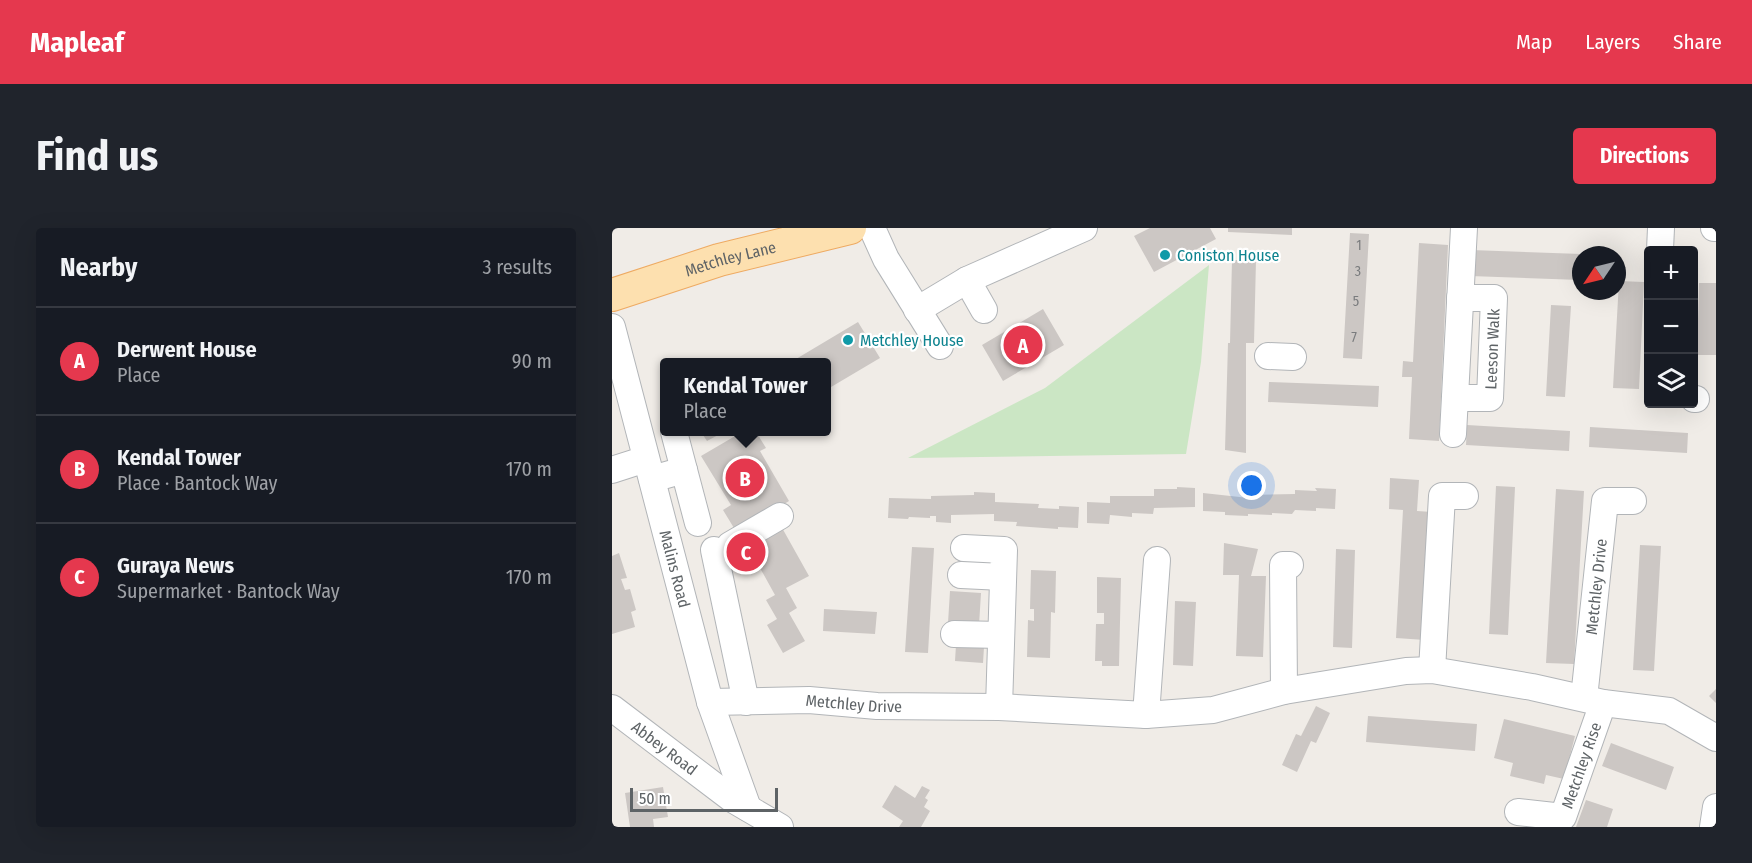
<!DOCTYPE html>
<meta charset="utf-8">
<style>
:root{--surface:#171b24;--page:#20242c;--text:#f1f3f6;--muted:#9ea1a6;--line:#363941;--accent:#e5384e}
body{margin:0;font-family:"Fira Sans Condensed",sans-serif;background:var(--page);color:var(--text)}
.controls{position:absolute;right:18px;top:18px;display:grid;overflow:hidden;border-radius:6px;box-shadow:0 6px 24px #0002}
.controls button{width:54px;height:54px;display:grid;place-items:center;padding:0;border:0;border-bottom:2px solid var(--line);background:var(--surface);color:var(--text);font:30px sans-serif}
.compass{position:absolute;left:960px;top:18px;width:54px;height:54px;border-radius:50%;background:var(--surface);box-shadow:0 6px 24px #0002;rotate:235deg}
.scale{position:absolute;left:18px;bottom:15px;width:148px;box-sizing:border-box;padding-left:6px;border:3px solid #5e6366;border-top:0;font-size:16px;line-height:21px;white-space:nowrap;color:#5e6366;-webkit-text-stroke:4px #fff;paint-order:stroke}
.you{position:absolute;left:640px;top:258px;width:21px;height:21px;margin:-15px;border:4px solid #fff;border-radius:50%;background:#1a73e8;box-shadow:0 0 0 9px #1a73e833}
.badge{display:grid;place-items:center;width:39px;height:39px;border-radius:50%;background:var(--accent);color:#fff;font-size:20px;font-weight:700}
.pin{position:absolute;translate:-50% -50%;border:3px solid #fff;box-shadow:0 2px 6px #0006}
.popup{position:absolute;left:48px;top:130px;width:171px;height:78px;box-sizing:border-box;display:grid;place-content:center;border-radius:6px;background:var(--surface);filter:drop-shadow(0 2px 4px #0005);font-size:20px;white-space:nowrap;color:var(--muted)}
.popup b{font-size:22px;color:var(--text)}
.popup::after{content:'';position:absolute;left:50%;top:100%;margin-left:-12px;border:12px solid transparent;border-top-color:var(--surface)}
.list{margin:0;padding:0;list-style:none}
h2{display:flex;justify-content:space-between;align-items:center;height:78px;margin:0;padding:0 24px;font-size:26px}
h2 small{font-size:20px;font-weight:400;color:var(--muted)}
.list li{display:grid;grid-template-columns:39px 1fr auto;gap:18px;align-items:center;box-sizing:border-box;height:108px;padding:0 24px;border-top:2px solid var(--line)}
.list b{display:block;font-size:22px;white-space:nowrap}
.list p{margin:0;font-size:20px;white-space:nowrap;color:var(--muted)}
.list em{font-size:20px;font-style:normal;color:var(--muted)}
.icon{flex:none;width:33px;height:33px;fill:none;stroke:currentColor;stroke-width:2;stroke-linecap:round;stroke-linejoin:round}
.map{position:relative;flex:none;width:1104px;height:599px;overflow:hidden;border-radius:6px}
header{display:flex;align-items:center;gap:36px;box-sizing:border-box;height:84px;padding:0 30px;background:var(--accent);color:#fff}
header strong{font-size:28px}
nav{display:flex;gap:33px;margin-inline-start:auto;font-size:21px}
.intro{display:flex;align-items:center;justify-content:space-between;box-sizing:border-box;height:144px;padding:0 36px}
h1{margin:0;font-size:42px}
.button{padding:15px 27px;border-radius:6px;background:var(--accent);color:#fff;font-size:21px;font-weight:700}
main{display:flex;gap:36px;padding:0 36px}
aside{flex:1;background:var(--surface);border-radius:6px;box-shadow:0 6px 24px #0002}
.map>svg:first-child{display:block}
.green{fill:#cbe6c4}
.building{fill:#ccc7c4}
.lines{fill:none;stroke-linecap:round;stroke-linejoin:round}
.minor-casing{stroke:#b2b5b8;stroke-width:28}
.major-casing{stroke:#eeaa62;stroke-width:34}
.minor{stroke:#fff;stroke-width:26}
.major{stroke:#fde0af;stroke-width:32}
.culture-dot{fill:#0f9aa8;stroke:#fff;stroke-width:2}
.labels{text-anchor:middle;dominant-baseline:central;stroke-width:4.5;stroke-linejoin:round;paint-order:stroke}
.number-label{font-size:14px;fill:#7a7c7e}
.culture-label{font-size:16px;fill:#0d838f;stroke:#fff;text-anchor:start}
.street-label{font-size:16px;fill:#5e6366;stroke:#fff}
</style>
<header>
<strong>Mapleaf</strong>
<nav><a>Map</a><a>Layers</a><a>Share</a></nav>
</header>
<div class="intro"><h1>Find us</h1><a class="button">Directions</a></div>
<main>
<aside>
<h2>Nearby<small>3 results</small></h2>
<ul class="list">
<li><span class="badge">A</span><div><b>Derwent House</b><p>Place</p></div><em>90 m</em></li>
<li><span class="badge">B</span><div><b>Kendal Tower</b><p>Place · Bantock Way</p></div><em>170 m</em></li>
<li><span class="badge">C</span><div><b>Guraya News</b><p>Supermarket · Bantock Way</p></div><em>170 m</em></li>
</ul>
</aside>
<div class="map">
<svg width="1104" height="599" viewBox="0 0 1104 599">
<rect width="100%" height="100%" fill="#f0ece7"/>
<!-- green -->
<path class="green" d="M597,37L589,134L574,226L296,230L433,160Z"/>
<!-- building -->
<path class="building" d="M538,0H598L604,11L542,44L522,8Z
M616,0H680V7L616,4Z
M738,5L757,6L750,131L731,130Z
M807,15L836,17L827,213L797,211L800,149H790L791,133L801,134Z
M859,22L969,26L968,52L858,48Z
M620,32H644L642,115H634V225L613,222L616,115H618Z
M1007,53L1032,54L1027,161L1001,160Z
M1087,55H1104V127H1085Z
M939,77L959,78L953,169L934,168Z
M431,81L452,117L391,153L370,117Z
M246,94L268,130L214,162V134H186L184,131Z
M657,154L767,158L766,179L656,174Z
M855,197L958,203L957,223L854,217Z
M978,199L1076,205L1075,225L977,219Z
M89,204H107L108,206L95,213Z
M130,204H144L154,220L148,223L177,273L125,305L111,282L119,277L89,228Z
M778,250L807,252L805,283L820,284L813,412L784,410L791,282L777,281Z
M884,258L903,259L896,407L877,406Z
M565,259L583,260V279L542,280L541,286L520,285V289L498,287L497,296L475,295V274L498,275V268H542V261H565Z
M703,260L724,261L723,281L704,280V283L683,282L680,286L660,285V287L636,286V288L613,287V284L591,283V265L637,270V267L683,266V262L705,263Z
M944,261L972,263L962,436L934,435Z
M362,264L383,265V274L427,276L426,280L447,281V278L467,279L466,300L446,299V301L404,298L405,294L382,293V286L339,287V295L324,294V288H318V290L297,289L296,291L276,290L277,270L319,271V268L362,267Z
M169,298L197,348L174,360L185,380L177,385L193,413L171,425L155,397L165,391L154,372L163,367L143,331L133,337L125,323Z
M612,315L646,321L639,348H654L651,429L624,428L627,347H611Z
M1028,317L1049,318L1042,443L1021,442Z
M300,319L322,320L316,425L293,424Z
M724,321L743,322L740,420L721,419Z
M7,325L15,350L9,351L13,362L18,361L24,382L19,384L23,399L0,406V328Z
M419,342L444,343L443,385L439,384L438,430L415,429L416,392L422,393V381H418Z
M485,349L509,350L507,438H490V433H483L484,396H492V385H485Z
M338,363L369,365L367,397L336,395Z
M563,373L584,374L581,438L561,437Z
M212,381L265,384L263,406L211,403Z
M344,417L372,419L371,435L343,433Z
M1104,461V475L1097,468Z
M704,478L718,485L704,515L699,513L685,544L670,537L684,506L689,508Z
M756,488L865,496L863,523L754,514Z
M892,491L963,508L952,551L934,547L932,556L898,548L901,535L882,530Z
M999,515L1062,539L1054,562L990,538Z
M283,557L303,570L310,558L318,562L313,570L316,572L312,579L318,583L309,599H287L291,593L270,579Z
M51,559L56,589L41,591L42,599H18L13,565Z
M974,572L1001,581L995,599H964Z"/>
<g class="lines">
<defs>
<g id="minor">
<path d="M260,0L274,31L328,118"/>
<path d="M1102,0H1104"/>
<path d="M1048,22L1049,0"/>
<path d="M355,52L372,82"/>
<path d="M305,82L355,52L472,0"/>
<path id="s1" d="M0,99L98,474L136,580"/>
<path d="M656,128L681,129"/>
<path id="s2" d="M843,170H878L882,70H848"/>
<path d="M1082,171H1084"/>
<path d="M841,206L852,0"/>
<path d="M0,242L34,231"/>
<path d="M72,242L86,295"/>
<path d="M40,251L72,242L62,204"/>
<path d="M118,317L168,288"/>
<path d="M352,320L392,322L387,479"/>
<path d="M102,322L134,474"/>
<path d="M349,347L391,349"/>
<path d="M342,406L389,407"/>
<path d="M820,442L830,268H853"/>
<path d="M672,463L671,337H678"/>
<path id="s3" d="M972,470L993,273H1021"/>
<path id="s4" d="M98,474L197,472L265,478L387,479L534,487L601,482L672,463L794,443L820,442L920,459L991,475L1057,483L1104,510"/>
<path id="s5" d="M0,480L120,571L168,599"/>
<path d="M534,487L545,332"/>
<path id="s6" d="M906,584L951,589L991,475"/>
<path d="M1101,599L1104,579"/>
</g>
<g id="major">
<path id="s7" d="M0,67L107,32L238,0"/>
</g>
</defs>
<!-- minor casing -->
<use href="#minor" class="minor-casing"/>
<!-- major casing -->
<use href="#major" class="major-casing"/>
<!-- minor -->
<use href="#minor" class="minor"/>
<!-- major -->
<use href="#major" class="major"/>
</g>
<!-- markers -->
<g class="culture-dot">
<circle cx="553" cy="27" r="6"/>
<circle cx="236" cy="112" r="6"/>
</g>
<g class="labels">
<!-- number labels -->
<g class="number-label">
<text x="747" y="17">1</text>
<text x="746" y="43">3</text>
<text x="744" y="73">5</text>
<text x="742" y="109">7</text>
</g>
<!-- culture labels -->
<g class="culture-label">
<text x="565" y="27">Coniston House</text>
<text x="248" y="112">Metchley House</text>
</g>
<!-- street labels -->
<g class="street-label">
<text stroke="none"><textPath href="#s7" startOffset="124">Metchley Lane</textPath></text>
<text stroke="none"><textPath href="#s2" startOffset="84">Leeson Walk</textPath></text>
<text stroke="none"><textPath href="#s1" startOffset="250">Malins Road</textPath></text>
<text stroke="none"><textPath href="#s3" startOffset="112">Metchley Drive</textPath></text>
<text stroke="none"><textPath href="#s4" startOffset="144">Metchley Drive</textPath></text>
<text stroke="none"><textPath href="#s5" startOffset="66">Abbey Road</textPath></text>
<text stroke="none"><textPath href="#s6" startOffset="100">Metchley Rise</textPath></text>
</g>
</g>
</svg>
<div class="controls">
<button>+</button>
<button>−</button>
<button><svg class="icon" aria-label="layers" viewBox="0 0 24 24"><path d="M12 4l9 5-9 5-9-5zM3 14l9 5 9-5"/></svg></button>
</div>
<svg class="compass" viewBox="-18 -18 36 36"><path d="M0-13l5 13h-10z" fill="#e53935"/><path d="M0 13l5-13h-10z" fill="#9ea1a6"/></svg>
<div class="scale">50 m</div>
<div class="you"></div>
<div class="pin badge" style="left:411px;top:117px">A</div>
<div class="pin badge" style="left:133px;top:250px">B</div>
<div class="popup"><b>Kendal Tower</b>Place</div>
<div class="pin badge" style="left:134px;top:324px">C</div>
</div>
</main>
